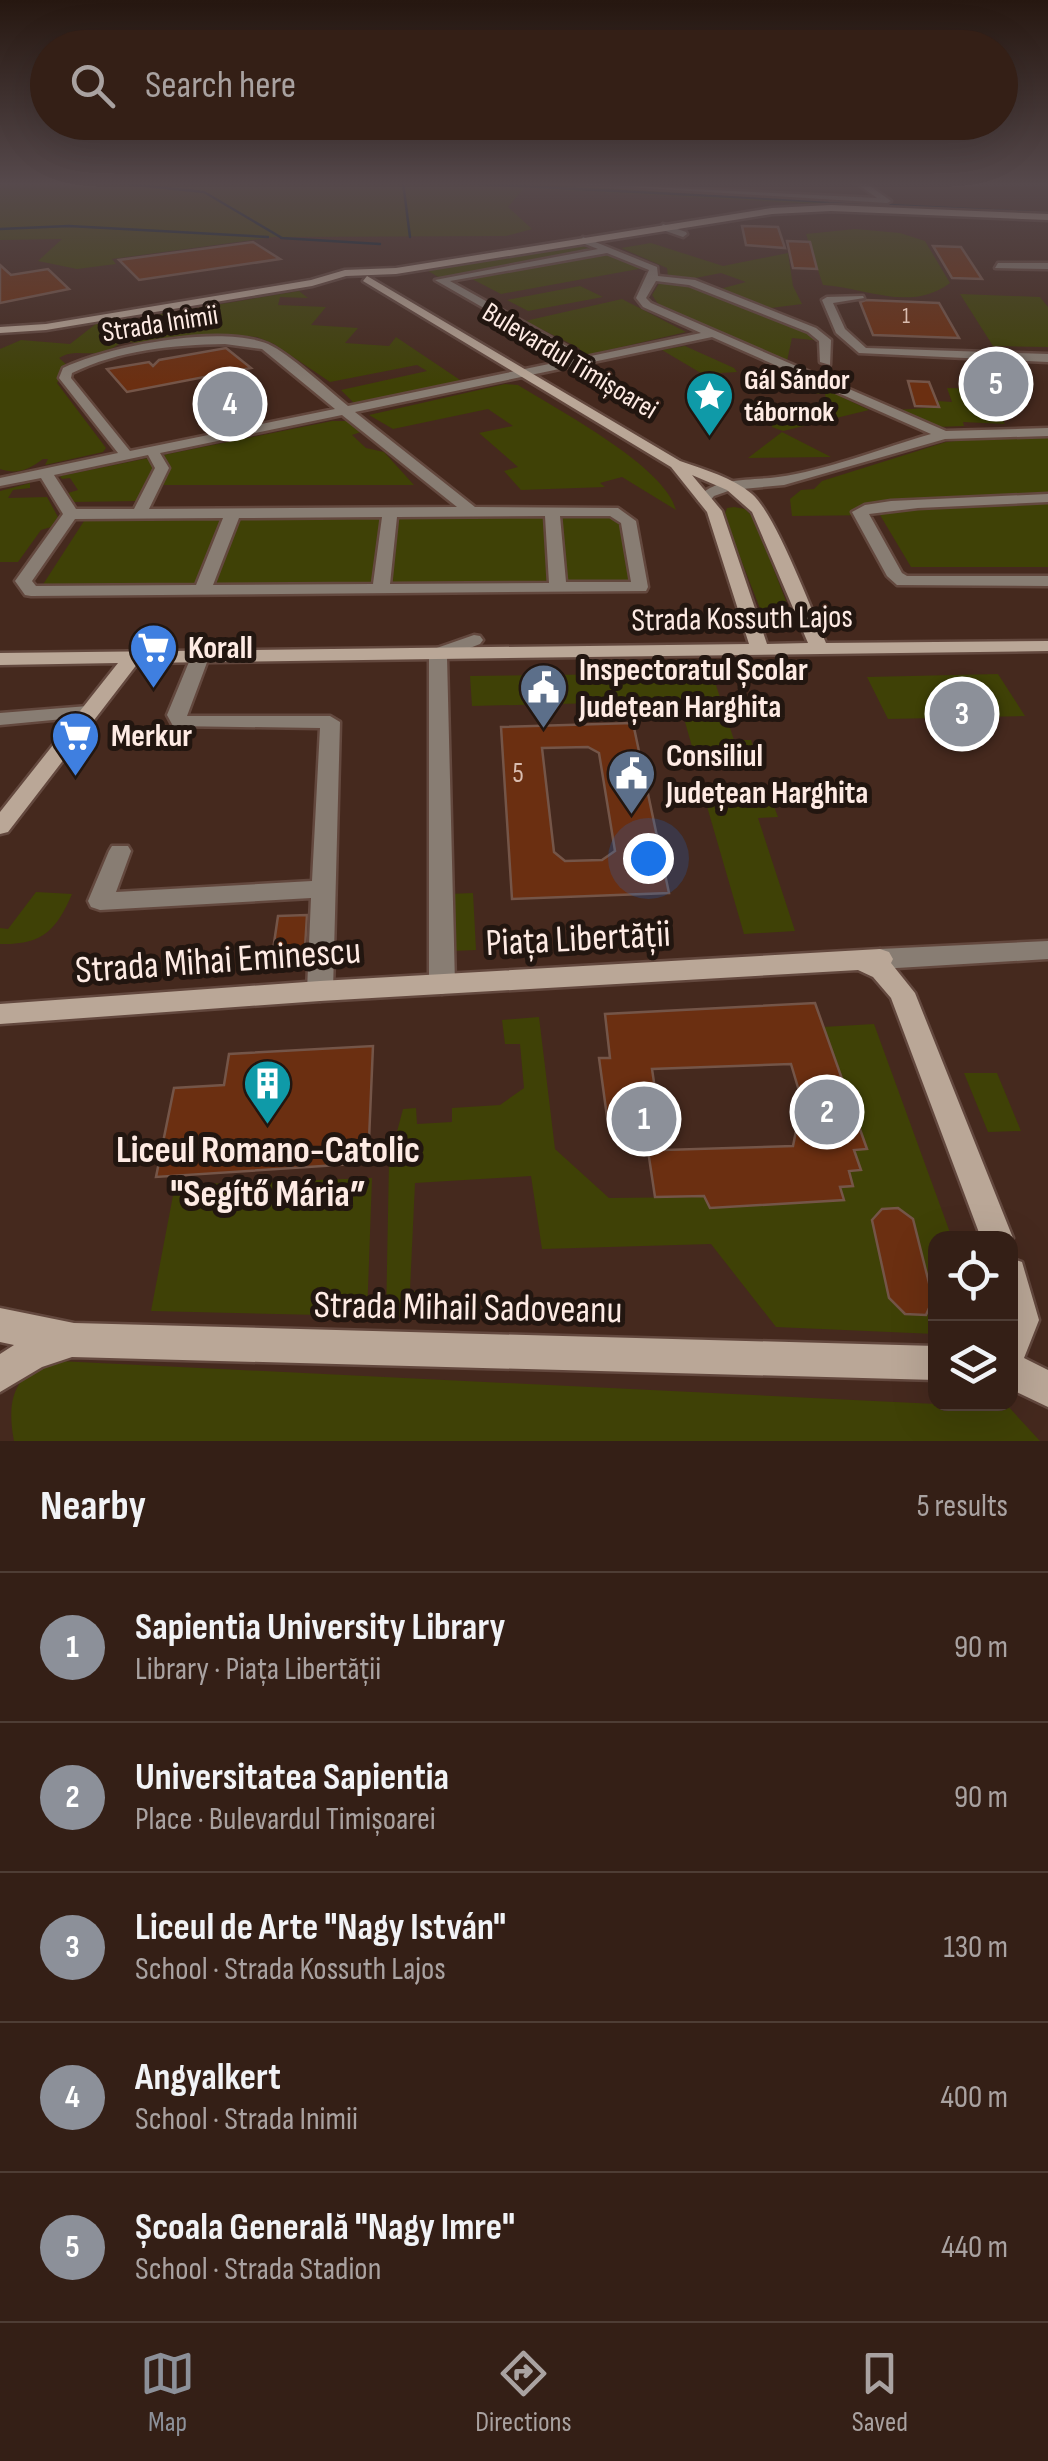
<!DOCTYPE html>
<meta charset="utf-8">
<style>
:root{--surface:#341f16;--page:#3f2c23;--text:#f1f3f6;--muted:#a9a2a1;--line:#4e3d35;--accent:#8c9099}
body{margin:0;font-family:"Sofia Sans Condensed",sans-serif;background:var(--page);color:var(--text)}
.controls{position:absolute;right:30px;bottom:30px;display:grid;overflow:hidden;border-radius:20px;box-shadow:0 10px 40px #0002}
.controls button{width:90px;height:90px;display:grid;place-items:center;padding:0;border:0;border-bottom:2px solid var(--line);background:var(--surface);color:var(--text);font:50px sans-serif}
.you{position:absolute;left:648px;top:858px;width:35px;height:35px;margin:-25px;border:8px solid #fff;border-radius:50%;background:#1a73e8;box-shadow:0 0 0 15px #1a73e833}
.badge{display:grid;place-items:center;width:65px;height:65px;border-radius:50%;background:var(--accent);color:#fff;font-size:32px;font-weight:700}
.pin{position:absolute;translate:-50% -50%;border:5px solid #fff;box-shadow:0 2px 10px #0006}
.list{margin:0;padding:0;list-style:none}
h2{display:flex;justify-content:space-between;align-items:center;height:130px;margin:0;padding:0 40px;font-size:42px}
h2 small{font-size:32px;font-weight:400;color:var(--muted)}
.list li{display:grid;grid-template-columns:65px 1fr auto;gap:30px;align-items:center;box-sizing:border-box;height:150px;padding:0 40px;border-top:2px solid var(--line)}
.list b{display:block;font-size:38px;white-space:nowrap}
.list p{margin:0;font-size:32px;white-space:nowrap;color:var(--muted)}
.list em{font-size:32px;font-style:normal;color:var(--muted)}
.icon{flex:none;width:55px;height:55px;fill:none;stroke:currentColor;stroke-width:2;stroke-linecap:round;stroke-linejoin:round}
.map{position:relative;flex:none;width:1048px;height:1441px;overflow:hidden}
.search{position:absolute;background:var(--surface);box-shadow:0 10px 40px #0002;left:30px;right:30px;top:30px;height:110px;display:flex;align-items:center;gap:25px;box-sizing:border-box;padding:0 35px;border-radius:55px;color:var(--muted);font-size:38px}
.sheet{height:880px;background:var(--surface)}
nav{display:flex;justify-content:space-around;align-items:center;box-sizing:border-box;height:140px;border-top:2px solid var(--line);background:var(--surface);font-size:28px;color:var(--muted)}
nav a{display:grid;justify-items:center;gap:5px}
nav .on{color:var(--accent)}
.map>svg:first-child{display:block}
.green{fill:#3f4106}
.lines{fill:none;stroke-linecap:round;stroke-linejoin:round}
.stream{stroke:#071f32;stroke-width:2.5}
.building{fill:#6b2f11;stroke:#745548;stroke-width:2.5;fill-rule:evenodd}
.street-casing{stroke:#63483e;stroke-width:5}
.secondary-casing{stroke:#63483e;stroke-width:5}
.street{fill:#887d73;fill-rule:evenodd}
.secondary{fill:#baa797;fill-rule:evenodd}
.labels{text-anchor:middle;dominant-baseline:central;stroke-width:10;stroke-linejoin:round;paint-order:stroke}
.far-number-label{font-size:22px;fill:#d9bcaf}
.far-street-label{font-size:28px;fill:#feebe4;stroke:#221610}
.far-poi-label{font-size:28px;font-weight:bold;fill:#feebe4;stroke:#221610;text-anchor:start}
.number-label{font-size:28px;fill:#d9bcaf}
.street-label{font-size:32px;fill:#feebe4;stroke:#221610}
.poi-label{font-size:32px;font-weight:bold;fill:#feebe4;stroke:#221610;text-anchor:start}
.near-street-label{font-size:38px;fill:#feebe4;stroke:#221610}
.near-poi-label{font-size:38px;font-weight:bold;fill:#feebe4;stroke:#221610}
</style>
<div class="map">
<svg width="1048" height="1441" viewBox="0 0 1048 1441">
<rect width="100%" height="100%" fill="#45291e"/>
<!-- green -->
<path class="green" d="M0,182H514L877,202L874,207L524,188L508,207L532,229L506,236L274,237L112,259L116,264L77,269L38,261L62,239L0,240Z
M855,229L900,233L925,241L950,283C910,313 864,287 823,285L806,234Z
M651,243L723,266L788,253L793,286L802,304L763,309L716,290L746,282L721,273L685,280L668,276L667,268L621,248Z
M577,244L644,268L501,294L470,278L455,281L461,285L453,286L425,269Z
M660,282L688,283L742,303V309C770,311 798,325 822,341L792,338L787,361L661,308L652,295Z
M580,286L603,297L528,311L507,300Z
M299,291L308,298L280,297L278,305L326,307L311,325L358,328L345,343L389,346L396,337L466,384L354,403L341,390L427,371L417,365L330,382L274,344L257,337L221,334L150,345L123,341C94,364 80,345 59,358L67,365L57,383L106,448L103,452L45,465L48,459H43C30,469 17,475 0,469V349L21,340L70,344L97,323L147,325L161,314Z
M960,294L1040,297L1048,307V347L993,346Z
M622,299L686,332L583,356L579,348L525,321Z
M685,346L734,368L737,372L720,373L725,382H716L662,350Z
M505,384L518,385C558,410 665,466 676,510L622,477L600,483L605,487L521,490L504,471L518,467L479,433L513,426L488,409L393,429L369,415Z
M817,385L869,410L783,431L772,427L770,413L829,411L825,394L796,392L812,391Z
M947,388L986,389L1005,424L963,422L964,426L936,427L898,410L938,407L937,401L952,402Z
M332,421H348L361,432L352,435L366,448L384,452L414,485H147L138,501L72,502L68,493L78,490L70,478L62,479L60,476Z
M782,432L831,457L748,458Z
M1005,436L1048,437V567H911L880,515L792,516L790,499L801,490L814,489L822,481L946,442Z
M30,483V488L13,490L8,498L47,497L58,517L51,527L41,530L18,562H0V491Z
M734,507L745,509L754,518L796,627L782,629L766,624L724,516L727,508Z
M606,515L623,520L639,580L42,586L84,521Z
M712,673L734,740H751L756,755L695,757L679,701L472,706L470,676Z
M998,674L1025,716L888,719L867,677Z
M772,801L778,817L758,818L795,931L744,934L706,803Z
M36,892L72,894C56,931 42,945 0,944V928L8,929Z
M473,893L476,950L452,951L449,894Z
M539,1017L555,1149L609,1198L704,1197L711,1208L844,1200L840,1187L853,1185L849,1171L861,1170L854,1150L866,1148L823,1027L874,1024L952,1238H936L935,1334L776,1327L711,1244L542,1249L531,1176L415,1183L410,1290L425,1293L412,1316L386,1318L389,1162L403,1109L416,1108L417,1124L452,1122V1108L500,1105L524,1088L520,1044H505L502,1020Z
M964,1073H997L1021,1131L988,1132Z
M372,1178L367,1316L151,1311L175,1185Z
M58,1361L936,1404H1006L1040,1441H14C6,1399 14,1371 58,1361Z"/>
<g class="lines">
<!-- stream -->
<path class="stream" d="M107,182L204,192L282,238
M403,182L410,237
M438,182L1048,213
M0,229L69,226L268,237
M281,238L380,244"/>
</g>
<!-- building -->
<path class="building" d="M742,226L778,227L785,248L746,245Z
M787,241L810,242L817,269L793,268Z
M253,242L280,259L139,280L119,260Z
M933,246L961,247L982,279L952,278Z
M0,265L11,275L48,269L69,289L0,303Z
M866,300L939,303L959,338L873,335L860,302Z
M226,348L251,368L127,392L107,369L149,362L153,366L159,360Z
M908,381L929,382L939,407L915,406Z
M633,723L669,893L512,899L501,727ZM588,747L599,753L615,851L602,860L565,861L554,852L542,748Z
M307,915L305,948L273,950L278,916Z
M815,1003L867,1149L854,1150L861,1170L849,1171L853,1186L840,1187L844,1200L710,1208L704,1196L655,1197L644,1124H608L599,1058H610L605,1014ZM791,1064L802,1101L793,1146L664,1150L652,1069Z
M373,1046L368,1163L156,1177L174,1088L224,1085L229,1054Z
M898,1208L913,1219L933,1299L926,1315L905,1314L889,1298L872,1220L882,1209Z"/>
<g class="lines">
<defs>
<path id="street" d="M547,182L877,198L855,182H864L891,201L887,203Z
M663,224L686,232L687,234L683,237L660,229Z
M583,237L657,267L658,276L695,280L816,328L831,340L830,365L820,362L819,341L808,332L689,285L656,281L646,298L651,303L946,431L1048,428V436L945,439L784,485L731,490L714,496L709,502H699L697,499C714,476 752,481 778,477C824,471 886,447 931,434L712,337L355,412L475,507L618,508L636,521L648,587L646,591L31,596L25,595L15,581L63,514L41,478L0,486V478L118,453L59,378L63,368C108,346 221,324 268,344C290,354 327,389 348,406L573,359L435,280L598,249L580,242ZM607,253L649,270L636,298L643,307L701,333L586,357L450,281ZM225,344L262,349L335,409L130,451L71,378L72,373C119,350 173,345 225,344ZM342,415L457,507L149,509L169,468L160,453ZM148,455L155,468L134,509H76L54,475ZM545,516L549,583L390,584L397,517ZM560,516H610L621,523L631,582H566ZM382,517L373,584L213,585L239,518ZM223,518L196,585L36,586L32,581L75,519Z
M998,263H1048V269L995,268Z
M863,296L864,298L833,303L845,329L866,348L1048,354V362L859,353L836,333L822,300L827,297Z
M1048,494V502L918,508L869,514L902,573L907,576H1048V586L897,585L887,576L852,512L865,505L891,501Z
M474,635L480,636L483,640L480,644L447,657L455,984L451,991L442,994L433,991L429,984V654L431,650Z
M200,651L209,657L187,716H330L340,722L333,991L329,998L320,1001L311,998L307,991L311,898L100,910L91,907L88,901L109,851L112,846H128L131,851L116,892L312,881L320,728L173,726L167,715L191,657Z
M88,706L95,708L98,712L95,716L0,725V713Z
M1048,941V959L880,969L871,966L867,959L871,952L880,949Z"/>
<path id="secondary" d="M831,205L1048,214V220L831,211L772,214L396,274L346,276L312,286L46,330L0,333V327L46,324L311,280L345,270L396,268L772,208Z
M367,276L680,461C705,470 732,477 752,494C776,515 811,609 826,643L1048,641V651L138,663L8,832L0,834V812L118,663L0,665V653L749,644L707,512L671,467L363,281ZM692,475L727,490L752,512L808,643L767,644L722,511Z
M880,949L889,952L893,959L891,963L915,993L1013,1238L1010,1243V1238H981L891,998L873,977L858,970L320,1001L0,1024V1004L320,981Z
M1010,1258L1022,1262L1039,1320L1024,1358L1048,1370V1407L1010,1389Z
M0,1308L74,1323L936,1346V1380L72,1357L42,1367L0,1392V1354L14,1345L0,1342Z"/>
</defs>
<!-- street casing -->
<use href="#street" class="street-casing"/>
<!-- secondary casing -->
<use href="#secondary" class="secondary-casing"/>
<!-- street -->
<use href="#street" class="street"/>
<!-- secondary -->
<use href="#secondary" class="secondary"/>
</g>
<!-- sky -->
<linearGradient id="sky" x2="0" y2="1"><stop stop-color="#261710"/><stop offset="0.48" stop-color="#56494c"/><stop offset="1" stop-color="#56494c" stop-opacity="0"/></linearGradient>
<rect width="1048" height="383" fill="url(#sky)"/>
<!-- icons -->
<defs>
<symbol id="sight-pin" viewBox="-11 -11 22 30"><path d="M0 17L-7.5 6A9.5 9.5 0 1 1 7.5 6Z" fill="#0f9aa8" stroke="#221610"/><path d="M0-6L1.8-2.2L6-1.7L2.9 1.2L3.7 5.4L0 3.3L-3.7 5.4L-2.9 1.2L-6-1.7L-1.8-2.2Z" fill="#fff"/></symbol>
<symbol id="supermarket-pin" viewBox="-11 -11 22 30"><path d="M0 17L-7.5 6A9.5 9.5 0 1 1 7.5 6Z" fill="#3f7fe0" stroke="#221610"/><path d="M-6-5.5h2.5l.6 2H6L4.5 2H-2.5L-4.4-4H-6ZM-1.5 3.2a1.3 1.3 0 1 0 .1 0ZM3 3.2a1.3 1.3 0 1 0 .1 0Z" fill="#fff"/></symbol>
<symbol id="civic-pin" viewBox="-11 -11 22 30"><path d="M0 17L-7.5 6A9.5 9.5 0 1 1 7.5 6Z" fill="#5c6f8a" stroke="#221610"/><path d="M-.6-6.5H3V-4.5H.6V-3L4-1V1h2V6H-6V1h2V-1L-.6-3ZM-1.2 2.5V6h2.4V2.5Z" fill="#fff"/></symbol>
<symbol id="building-pin" viewBox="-11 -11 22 30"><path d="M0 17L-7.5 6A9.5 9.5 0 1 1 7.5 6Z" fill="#0f9aa8" stroke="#221610"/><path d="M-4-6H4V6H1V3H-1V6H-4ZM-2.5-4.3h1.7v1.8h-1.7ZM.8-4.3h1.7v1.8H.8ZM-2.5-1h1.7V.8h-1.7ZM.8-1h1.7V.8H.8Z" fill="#fff"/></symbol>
</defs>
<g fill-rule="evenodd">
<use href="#sight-pin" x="682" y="368" width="55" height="75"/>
<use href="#supermarket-pin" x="126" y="620" width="55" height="75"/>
<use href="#civic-pin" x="516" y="660" width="55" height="75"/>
<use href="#supermarket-pin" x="48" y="708" width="55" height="75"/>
<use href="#civic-pin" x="604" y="746" width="55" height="75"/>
<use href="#building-pin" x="240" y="1056" width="55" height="75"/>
</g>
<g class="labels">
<!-- far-number labels -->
<g class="far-number-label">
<text x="906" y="316">1</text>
</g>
<!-- far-street labels -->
<g class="far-street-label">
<text transform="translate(160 324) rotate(-9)">Strada Inimii</text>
<text transform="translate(570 361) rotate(31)">Bulevardul Timișoarei</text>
</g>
<!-- far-poi labels -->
<g class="far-poi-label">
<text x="744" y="380">Gál Sándor<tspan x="744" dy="32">tábornok</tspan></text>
</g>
<!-- number labels -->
<g class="number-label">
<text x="518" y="773">5</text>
</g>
<!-- street labels -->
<g class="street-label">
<text transform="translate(742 619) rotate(-1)">Strada Kossuth Lajos</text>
</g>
<!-- poi labels -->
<g class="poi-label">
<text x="188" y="648">Korall</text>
<text x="579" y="670">Inspectoratul Școlar<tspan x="579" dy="37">Județean Harghita</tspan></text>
<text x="111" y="736">Merkur</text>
<text x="666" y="756">Consiliul<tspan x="666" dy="37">Județean Harghita</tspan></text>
</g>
<!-- near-street labels -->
<g class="near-street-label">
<text transform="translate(578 939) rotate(-3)">Piața Libertății</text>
<text transform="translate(218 961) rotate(-4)">Strada Mihai Eminescu</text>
<text transform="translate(468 1308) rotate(1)">Strada Mihail Sadoveanu</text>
</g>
<!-- near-poi labels -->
<g class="near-poi-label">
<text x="268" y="1150">Liceul Romano-Catolic<tspan x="268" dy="44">"Segítő Mária”</tspan></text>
</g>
</g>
</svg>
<div class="controls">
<button><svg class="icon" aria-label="locate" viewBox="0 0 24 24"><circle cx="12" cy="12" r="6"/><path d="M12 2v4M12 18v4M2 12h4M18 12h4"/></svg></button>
<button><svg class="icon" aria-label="layers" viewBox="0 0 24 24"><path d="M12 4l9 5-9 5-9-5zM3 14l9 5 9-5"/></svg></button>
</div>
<div class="you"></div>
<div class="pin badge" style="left:644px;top:1119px">1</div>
<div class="pin badge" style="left:827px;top:1112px">2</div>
<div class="pin badge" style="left:962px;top:714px">3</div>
<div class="pin badge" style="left:230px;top:404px">4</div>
<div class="pin badge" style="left:996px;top:384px">5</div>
<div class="search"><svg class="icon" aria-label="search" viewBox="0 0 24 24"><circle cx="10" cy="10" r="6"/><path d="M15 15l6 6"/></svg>Search here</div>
</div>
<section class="sheet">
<h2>Nearby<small>5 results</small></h2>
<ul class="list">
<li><span class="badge">1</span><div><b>Sapientia University Library</b><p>Library · Piața Libertății</p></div><em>90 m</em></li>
<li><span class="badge">2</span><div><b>Universitatea Sapientia</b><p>Place · Bulevardul Timișoarei</p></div><em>90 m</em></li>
<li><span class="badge">3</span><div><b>Liceul de Arte &quot;Nagy István&quot;</b><p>School · Strada Kossuth Lajos</p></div><em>130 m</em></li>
<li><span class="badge">4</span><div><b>Angyalkert</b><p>School · Strada Inimii</p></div><em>400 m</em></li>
<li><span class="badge">5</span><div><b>Școala Generală &quot;Nagy Imre&quot;</b><p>School · Strada Stadion</p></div><em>440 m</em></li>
</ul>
</section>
<nav>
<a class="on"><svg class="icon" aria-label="map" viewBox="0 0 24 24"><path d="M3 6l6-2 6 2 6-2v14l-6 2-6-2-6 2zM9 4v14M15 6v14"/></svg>Map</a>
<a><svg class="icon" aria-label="directions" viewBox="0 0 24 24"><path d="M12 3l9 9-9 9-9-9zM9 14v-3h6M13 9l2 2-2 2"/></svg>Directions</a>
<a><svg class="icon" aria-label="saved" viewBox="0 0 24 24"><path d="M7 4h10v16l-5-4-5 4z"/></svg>Saved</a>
</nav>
